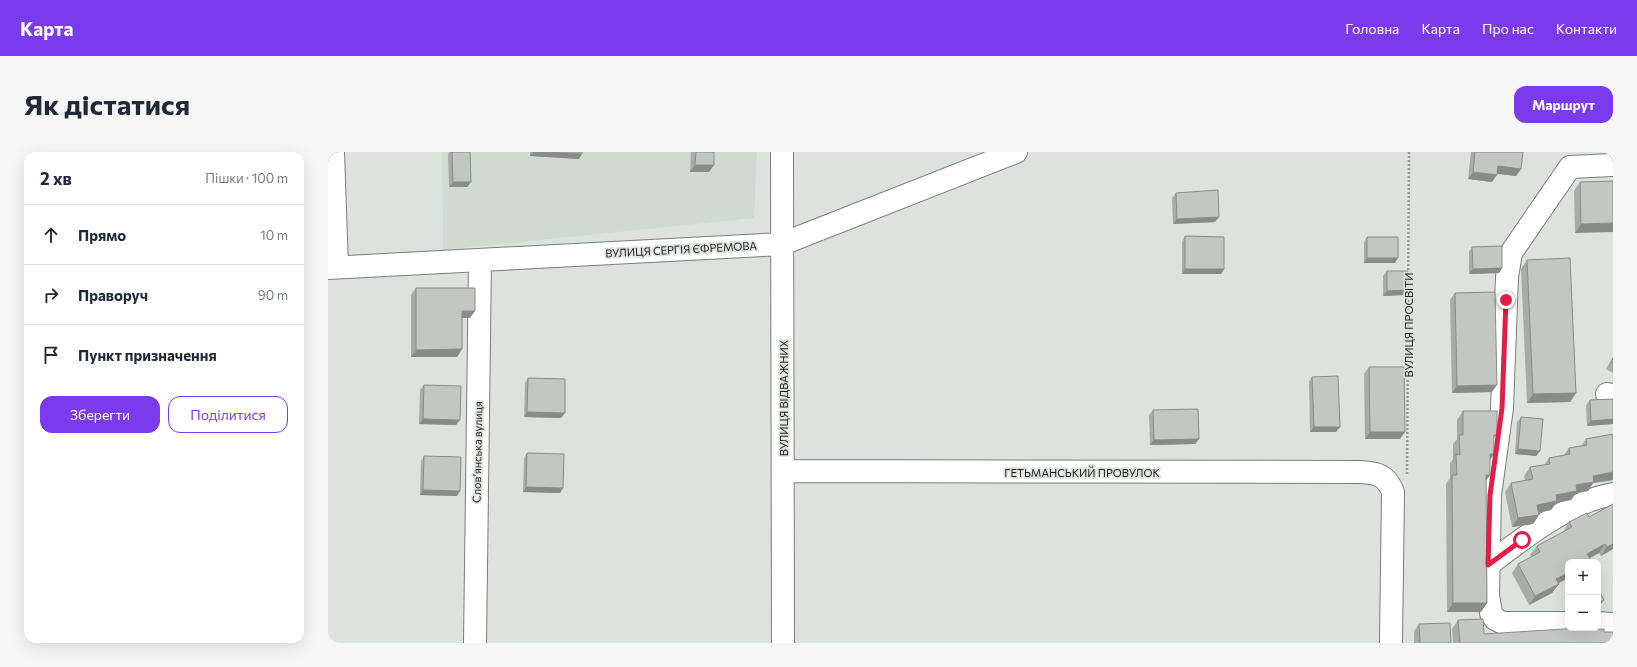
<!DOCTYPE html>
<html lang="uk">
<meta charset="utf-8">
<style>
:root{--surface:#fff;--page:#f6f6f7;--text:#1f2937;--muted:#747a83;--line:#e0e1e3;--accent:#7c3aed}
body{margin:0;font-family:Commissioner,sans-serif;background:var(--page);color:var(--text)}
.controls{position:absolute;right:12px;bottom:12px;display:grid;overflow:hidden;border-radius:8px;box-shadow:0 4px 16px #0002}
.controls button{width:36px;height:36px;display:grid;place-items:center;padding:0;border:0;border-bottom:1px solid var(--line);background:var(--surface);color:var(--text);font:20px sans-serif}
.stop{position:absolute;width:12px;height:12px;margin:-9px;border:3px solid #e11d48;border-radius:50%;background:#fff}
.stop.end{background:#e11d48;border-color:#fff;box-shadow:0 1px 4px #0008}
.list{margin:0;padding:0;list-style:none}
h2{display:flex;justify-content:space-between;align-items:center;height:52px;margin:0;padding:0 16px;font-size:17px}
h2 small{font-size:13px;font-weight:400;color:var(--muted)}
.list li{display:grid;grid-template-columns:26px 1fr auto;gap:12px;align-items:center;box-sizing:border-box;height:60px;padding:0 16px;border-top:1px solid var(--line)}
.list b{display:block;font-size:15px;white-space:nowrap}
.list em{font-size:13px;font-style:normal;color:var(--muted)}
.actions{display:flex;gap:8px;padding:12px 16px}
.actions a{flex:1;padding:9px 0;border:1px solid var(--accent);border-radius:12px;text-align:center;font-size:14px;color:var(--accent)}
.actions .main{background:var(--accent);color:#fff}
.icon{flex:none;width:22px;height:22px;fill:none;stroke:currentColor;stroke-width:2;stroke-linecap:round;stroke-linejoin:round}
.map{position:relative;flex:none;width:1285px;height:491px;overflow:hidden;border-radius:12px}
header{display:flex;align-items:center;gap:24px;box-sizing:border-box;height:56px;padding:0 20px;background:var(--accent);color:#fff}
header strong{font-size:19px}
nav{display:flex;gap:22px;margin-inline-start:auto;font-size:14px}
.intro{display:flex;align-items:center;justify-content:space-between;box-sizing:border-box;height:96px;padding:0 24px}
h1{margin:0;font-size:28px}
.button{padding:10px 18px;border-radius:12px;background:var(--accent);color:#fff;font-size:14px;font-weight:700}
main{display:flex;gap:24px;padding:0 24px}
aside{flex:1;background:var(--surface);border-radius:12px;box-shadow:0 4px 16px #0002}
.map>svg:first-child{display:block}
.built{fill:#cfdad0}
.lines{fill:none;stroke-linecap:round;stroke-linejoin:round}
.minor-casing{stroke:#7a7e7a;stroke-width:24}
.path{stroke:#959895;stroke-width:2.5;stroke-dasharray:2 2;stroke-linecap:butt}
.minor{stroke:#fff;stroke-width:22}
.wall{fill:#a8aba8}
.shaded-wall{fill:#888b88}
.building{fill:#c3c7c3;stroke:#888b88}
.route{stroke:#e11d48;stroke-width:5}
.labels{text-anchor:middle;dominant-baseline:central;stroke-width:3.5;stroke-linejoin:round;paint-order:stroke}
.street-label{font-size:11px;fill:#1f211f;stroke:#dee2de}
</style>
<header>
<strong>Карта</strong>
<nav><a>Головна</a><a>Карта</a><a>Про нас</a><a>Контакти</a></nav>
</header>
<div class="intro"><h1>Як дістатися</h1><a class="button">Маршрут</a></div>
<main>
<aside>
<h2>2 хв<small>Пішки · 100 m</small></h2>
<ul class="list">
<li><svg class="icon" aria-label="ahead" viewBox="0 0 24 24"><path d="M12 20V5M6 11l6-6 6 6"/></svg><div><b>Прямо</b></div><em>10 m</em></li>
<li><svg class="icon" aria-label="right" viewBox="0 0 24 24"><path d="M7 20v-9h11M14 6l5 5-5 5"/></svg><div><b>Праворуч</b></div><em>90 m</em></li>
<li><svg class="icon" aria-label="arrive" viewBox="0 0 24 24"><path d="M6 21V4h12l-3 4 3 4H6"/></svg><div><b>Пункт призначення</b></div></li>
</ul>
<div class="actions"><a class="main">Зберегти</a><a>Поділитися</a></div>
</aside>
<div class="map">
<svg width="1285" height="491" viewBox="0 0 1285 491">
<rect width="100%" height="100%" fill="#dee2de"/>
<!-- built -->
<path class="built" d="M114,0H429L426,66L115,98Z"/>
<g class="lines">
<defs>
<path id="minor" d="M5,0L9,115
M454,0L455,491
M1242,15L1285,13
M0,116L454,92L688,0
M1279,242L1285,243
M456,319L1032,320C1050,321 1058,323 1065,340L1063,491
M1160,413C1194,387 1242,349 1285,342
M1240,471H1175L1167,467L1163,461L1160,443L1162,343L1174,256L1179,125L1183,101L1242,15
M1270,471L1285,472
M147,491L152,109"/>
</defs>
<!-- minor casing -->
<use href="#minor" class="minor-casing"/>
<!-- path -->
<path class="path" d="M1079,322L1081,0"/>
<!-- minor -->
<use href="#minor" class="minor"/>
</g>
<!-- wall -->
<path class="wall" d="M122,0H142L143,30L139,35H121L120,2Z
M202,0H254L251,7L202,4Z
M363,0H386L381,20H362Z
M1143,0H1195L1193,17L1188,24L1169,22L1164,30L1140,27Z
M1285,29L1247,81L1246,39L1252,30Z
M848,41L891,65L887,70L845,72L844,46Z
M857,84L896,117L893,122H854V90Z
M1039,85L1067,111H1036V90Z
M1144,95L1174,116L1171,121L1141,122V100Z
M1199,108L1248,241L1242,250L1199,251L1193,117Z
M1059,119L1080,138L1076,143L1055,144V124Z
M88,136L142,166H134V197L129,205H83V143Z
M1127,141L1164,240L1124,241L1122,148Z
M1285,205V221L1278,217Z
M1041,215L1072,287H1037L1036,222Z
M984,225L1008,280H982L981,230Z
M200,226L233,266L196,265L197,231Z
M96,233L128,273L91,272L92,238Z
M1285,247V272L1259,274L1258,253L1262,248Z
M825,258L871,287L867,292L822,293L821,263Z
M1135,259L1169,283L1166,286L1158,330L1159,451L1153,460H1119L1118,332L1122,326V311L1125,307V292L1129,287V268Z
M1193,265L1212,299L1208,304L1187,302L1189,270Z
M1285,282V328L1265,331L1260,339L1248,341L1243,348L1228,351L1223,358L1210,361L1211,363L1205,372L1184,375L1177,340L1183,331L1197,328L1196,324L1202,315L1216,313L1221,306L1236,303L1241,296L1253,294L1258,287Z
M199,301L235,336L232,341L195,340L196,306Z
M96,304L129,344L92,343L93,309Z
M1285,352V397L1273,404L1271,401L1262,406L1263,408L1262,410H1240V426L1230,431L1224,441L1201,453L1184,421L1190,412L1203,405L1202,403L1209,394L1235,380L1241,370L1261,365Z
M1130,468L1156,482L1255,478L1276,480L1285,491H1125L1124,477Z
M1091,472L1123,491H1086V479Z"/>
<!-- shaded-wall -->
<path class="shaded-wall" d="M205,0H218L254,2L251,7L202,4Z
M367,13H386L381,20H362Z
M1170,14L1193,17L1188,24L1165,21Z
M1145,20L1169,23L1164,30L1140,27Z
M125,30H143L139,35H121Z
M891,65L887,70L845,72L849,67Z
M1285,71V80L1247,81L1253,72Z
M1039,106H1070L1067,111H1036Z
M1174,116L1171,121L1141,122L1145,117Z
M857,117H896L893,122H854Z
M1080,138L1076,143L1055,144L1059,139Z
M134,159H147L142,166H129Z
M134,197L129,205H83L88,198Z
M1169,233L1164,240L1124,241L1129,234Z
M1248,241L1242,250L1199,251L1205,242Z
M199,260L237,261L233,266L196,265Z
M95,267L132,268L128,273L91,272Z
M1285,267V272L1259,274L1263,269Z
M986,275H1012L1008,280H982Z
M1042,280H1077L1072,287H1037Z
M871,287L867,292L822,293L826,288Z
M1190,297L1212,299L1208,304L1187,302Z
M1162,302H1166L1160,311Z
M1285,320V328L1265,331L1260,339L1248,341L1243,348L1228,351L1223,358L1203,362L1209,353L1248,333L1265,324Z
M1158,323H1162L1156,332Z
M198,335L235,336L232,341L195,340Z
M95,338L132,339L129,344L92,343Z
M1211,363L1205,372L1184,375L1190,366Z
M1277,392L1271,401L1254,410L1259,402Z
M1285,392V397L1273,404L1279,395Z
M1240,421V426L1222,436L1228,427Z
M1231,432L1224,441L1201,453L1207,444Z
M1276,448L1272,453L1270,454V451Z
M1125,451H1159L1153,460H1119Z"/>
<!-- building -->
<path class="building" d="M124,0H142L143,30H125Z
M218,0H254V2Z
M368,0H386V13H367Z
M1147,0H1195L1193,17L1170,14L1169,23L1145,20Z
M1285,29V71L1253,72L1252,30Z
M890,38L891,65L849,67L848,41Z
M857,84L896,85V117H857Z
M1039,85H1070V106H1039Z
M1174,94V116L1145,117L1144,95Z
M1242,106L1248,241L1205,242L1199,108Z
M1059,119H1080V138L1059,139Z
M88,136H147V159H134V197L88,198Z
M1167,140L1169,233L1129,234L1127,141Z
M1285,206V211L1283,210Z
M1041,215H1076L1077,280H1042Z
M1010,224L1012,275H986L984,225Z
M200,226L237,227V261L199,260Z
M96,233L133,234L132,268L95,267Z
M1285,247V267L1263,269L1262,248Z
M870,257L871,287L826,288L825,258Z
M1135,259H1169V283H1166V302H1162V323H1158L1159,451H1125L1124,323H1129L1128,302L1132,303L1131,283H1135Z
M1193,265L1215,267L1212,299L1190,297Z
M1285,282V320L1265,324L1266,330L1248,333L1249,339L1228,343L1229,349L1209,353L1211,363L1190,366L1183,331L1205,327L1202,315L1222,312L1221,306L1242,302L1241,296L1259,293L1258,287Z
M199,301L236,302L235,336L198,335Z
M96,304L133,305L132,339L95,338Z
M1285,352V392L1279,395L1277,392L1259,402L1263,408L1260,410H1240V421L1228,427L1231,432L1207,444L1190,412L1212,400L1209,394L1244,375L1241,370L1259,361L1261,365Z
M1270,437L1276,448L1270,451Z
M1155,467L1156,482L1252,476H1255V478L1276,477V480H1285V491H1132L1130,468Z
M1122,471L1123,491H1092L1091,472Z"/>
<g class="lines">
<!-- route -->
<path class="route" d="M1178,148L1174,256L1162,343L1160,413L1194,388"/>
</g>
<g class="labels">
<!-- street labels -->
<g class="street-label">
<text transform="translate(353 97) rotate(-3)">ВУЛИЦЯ СЕРГІЯ ЄФРЕМОВА</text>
<text transform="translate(1080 173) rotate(-90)">ВУЛИЦЯ ПРОСВІТИ</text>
<text transform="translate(455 246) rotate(-90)">ВУЛИЦЯ ВІДВАЖНИХ</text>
<text transform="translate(149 300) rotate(-89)">Словʼянська вулиця</text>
<text x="754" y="320">ГЕТЬМАНСЬКИЙ ПРОВУЛОК</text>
</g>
</g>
</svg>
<div class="controls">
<button>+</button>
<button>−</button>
</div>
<div class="stop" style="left:1194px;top:388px"></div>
<div class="stop end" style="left:1178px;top:148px"></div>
</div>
</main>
